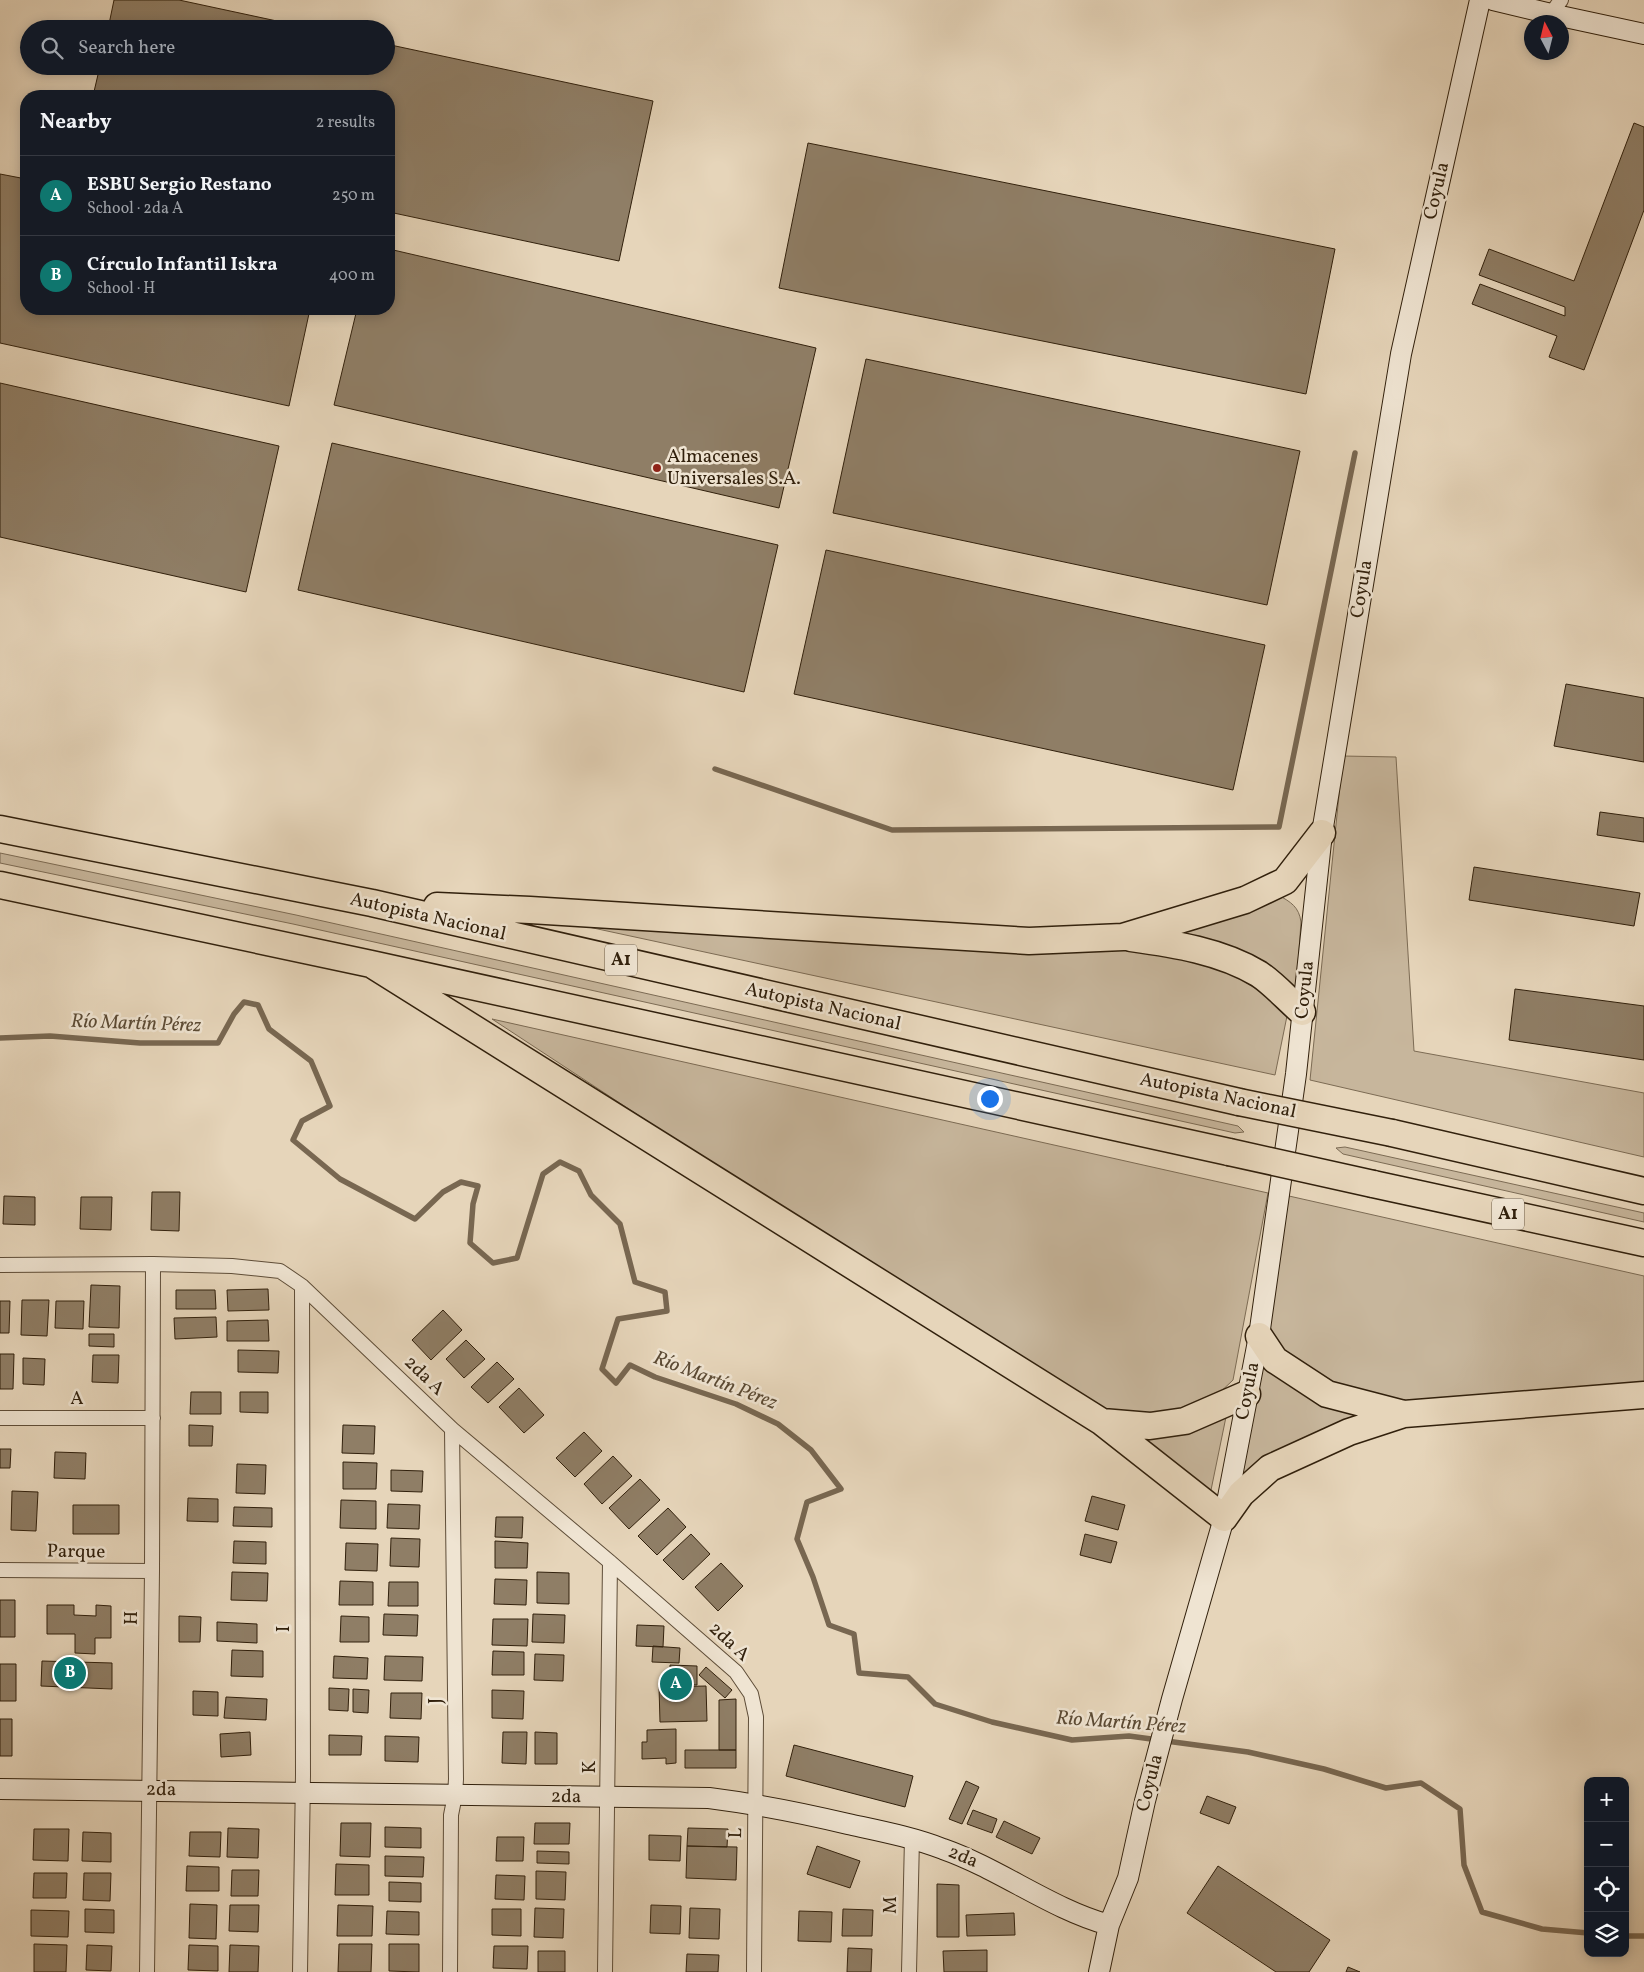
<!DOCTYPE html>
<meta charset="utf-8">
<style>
:root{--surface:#171b24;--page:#242831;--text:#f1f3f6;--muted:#9ea1a6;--line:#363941;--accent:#0f766e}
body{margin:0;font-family:Vollkorn,serif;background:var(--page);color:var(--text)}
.controls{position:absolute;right:15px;bottom:15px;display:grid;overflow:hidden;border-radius:10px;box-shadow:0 2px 12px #0003}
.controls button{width:45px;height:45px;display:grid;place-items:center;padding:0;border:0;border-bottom:1px solid var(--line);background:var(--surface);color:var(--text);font:25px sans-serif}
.compass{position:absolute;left:1524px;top:15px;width:45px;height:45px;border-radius:50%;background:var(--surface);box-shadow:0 2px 12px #0003;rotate:353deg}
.you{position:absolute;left:989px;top:1098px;width:18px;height:18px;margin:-12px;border:4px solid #fff;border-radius:50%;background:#1a73e8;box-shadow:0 0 0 8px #1a73e833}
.badge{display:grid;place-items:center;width:32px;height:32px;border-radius:50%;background:var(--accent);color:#fff;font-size:16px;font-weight:700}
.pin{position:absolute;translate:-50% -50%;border:2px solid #fff;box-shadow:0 1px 5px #0006}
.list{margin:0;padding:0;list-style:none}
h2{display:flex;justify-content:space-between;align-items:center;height:65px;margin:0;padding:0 20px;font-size:21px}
h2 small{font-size:16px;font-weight:400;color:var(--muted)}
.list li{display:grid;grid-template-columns:32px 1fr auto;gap:15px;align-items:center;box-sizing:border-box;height:80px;padding:0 20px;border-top:1px solid var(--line)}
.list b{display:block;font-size:19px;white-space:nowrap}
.list p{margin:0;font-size:16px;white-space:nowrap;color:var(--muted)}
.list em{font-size:16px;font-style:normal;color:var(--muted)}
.icon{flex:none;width:28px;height:28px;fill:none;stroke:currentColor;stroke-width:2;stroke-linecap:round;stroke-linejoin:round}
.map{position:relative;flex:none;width:1644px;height:1972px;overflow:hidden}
.search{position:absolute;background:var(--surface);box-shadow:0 2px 12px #0003;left:20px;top:20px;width:375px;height:55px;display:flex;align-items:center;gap:12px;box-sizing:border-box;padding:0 18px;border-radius:28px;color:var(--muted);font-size:19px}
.panel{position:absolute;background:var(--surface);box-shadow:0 2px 12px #0003;left:20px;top:90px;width:375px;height:225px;border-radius:20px}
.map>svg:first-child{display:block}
.green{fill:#c7b69c;stroke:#7c6b54}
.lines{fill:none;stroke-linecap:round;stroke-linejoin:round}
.stream{stroke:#786751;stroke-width:5.5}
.building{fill:#8f7e66;stroke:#31200c}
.street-casing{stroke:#5e4d38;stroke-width:16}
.secondary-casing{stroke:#31200c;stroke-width:22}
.highway-casing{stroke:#31200c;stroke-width:29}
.street{stroke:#efe4d2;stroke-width:14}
.secondary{stroke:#efe4d2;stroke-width:20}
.highway{stroke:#e6d5ba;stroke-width:26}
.highway-bridge-casing{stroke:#31200c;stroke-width:29;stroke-linecap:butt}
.highway-bridge{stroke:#e6d5ba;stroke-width:26}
.poi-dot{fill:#8f2418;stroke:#efe4d2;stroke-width:2}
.labels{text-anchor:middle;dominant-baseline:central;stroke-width:5;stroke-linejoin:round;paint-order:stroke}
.shield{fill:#efe4d2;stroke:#6a5b47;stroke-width:1}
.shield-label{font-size:18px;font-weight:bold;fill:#31200c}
.street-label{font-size:19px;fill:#31200c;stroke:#efe4d2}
.poi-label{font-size:19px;fill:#31200c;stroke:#efe4d2;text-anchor:start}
.water-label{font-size:20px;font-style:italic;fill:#5b4a34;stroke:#efe4d2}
</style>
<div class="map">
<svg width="1644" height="1972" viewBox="0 0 1644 1972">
<rect width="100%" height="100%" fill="#e6d5ba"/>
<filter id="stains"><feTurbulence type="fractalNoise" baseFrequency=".004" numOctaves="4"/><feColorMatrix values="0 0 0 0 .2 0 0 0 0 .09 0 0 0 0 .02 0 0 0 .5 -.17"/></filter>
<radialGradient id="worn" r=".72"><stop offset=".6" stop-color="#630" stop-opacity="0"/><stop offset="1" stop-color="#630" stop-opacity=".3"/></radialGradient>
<!-- green -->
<path class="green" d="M1343,756L1396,757L1414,1051L1644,1093V1157L1310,1080Z
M0,853L296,915L1238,1126L1244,1132L1235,1133L293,924L0,863Z
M1278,895C1291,902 1299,907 1301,922L1296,991L1166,931Z
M570,923L873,945L1123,947L1184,957L1232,973L1271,999L1287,1016L1275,1075Z
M492,1019L1268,1193L1233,1380L1213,1399L1157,1417L1102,1410L746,1186Z
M1345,1147L1644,1213V1222L1343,1154L1336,1148Z
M1289,1196L1644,1276V1389L1394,1403L1327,1382L1277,1346L1265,1328Z
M1262,1356L1371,1417L1237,1487Z
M1227,1412L1210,1495L1137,1433Z"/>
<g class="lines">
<!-- stream -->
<path class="stream" d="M715,769L892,830L1279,827L1355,453
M0,1038L50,1036L140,1043H218L234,1014L244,1002L258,1005L269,1029L311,1061L330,1106L302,1121L293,1140L340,1179L415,1219L443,1192L461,1182L478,1186L473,1204L470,1243L493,1263L517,1258L543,1174L560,1162L579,1171L591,1195L620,1224L635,1282L665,1292L667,1311L618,1319L602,1369L616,1383L630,1365L655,1377L736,1404L778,1424L811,1450L841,1489L807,1502L797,1539L813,1577L829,1625L854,1634L859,1673L908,1677L935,1704L992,1722L1072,1740L1129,1736L1248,1752L1324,1769L1386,1788L1421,1783L1460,1809L1464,1865L1482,1912L1542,1929L1588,1933
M1625,1936H1644"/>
</g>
<!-- building -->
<path class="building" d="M114,0H179L314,29H108Z
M386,44L653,101L619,261L389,212V96H93L100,66H386Z
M1634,123L1644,127V210L1584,370L1549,357L1557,336L1472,304L1480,284L1565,316V307L1479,275L1489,249L1574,281Z
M808,143L1335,249L1306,394L779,288Z
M0,174L26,179V309H310L289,406L0,343Z
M389,249L816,348L779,508L334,405L357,309H389Z
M866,359L1300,451L1267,605L833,513Z
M0,383L279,446L246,592L0,537Z
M332,443L778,545L744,692L298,590Z
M826,550L1265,645L1233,790L794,694Z
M1566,684L1644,698V762L1554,746Z
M1600,812L1644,818V842L1597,835Z
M1474,867L1640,893L1634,926L1469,900Z
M1515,989L1644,1006V1060L1509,1040Z
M152,1192H180L179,1231L151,1230Z
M4,1196L35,1197V1225L3,1224Z
M81,1197H112L111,1230L80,1229Z
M91,1285L120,1286L119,1328L89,1327Z
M268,1289L269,1310L228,1311L227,1290Z
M176,1290H215L216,1309H176Z
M22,1300H49L47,1336L21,1335Z
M0,1301H10L9,1333H0Z
M56,1301H84L83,1329L55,1328Z
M443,1310L462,1330L431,1360L412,1340Z
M216,1317L217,1337L175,1339L174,1318Z
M268,1320L269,1341H227V1321Z
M89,1334H114V1347L89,1346Z
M466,1340L485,1359L464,1378L446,1359Z
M238,1350L279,1351L278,1373L238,1372Z
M0,1354H14L13,1389H0Z
M93,1355H119L118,1383L92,1382Z
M23,1358L45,1359L44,1385L23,1384Z
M497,1362L514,1379L488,1403L471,1387Z
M519,1388L544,1415L524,1433L499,1407Z
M191,1392H221V1414H190Z
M240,1392H268V1413L240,1412Z
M189,1425L213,1426L212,1446H189Z
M343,1425L375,1426L374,1454L342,1453Z
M584,1432L602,1451L575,1477L556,1458Z
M0,1449H11L10,1468H0Z
M55,1452L86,1453L85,1479L54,1478Z
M613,1456L632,1476L602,1504L584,1484Z
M343,1462L377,1463L376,1489H343Z
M237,1464L266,1465L265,1494L236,1493Z
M391,1470L423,1471L422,1492L391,1491Z
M640,1479L660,1500L629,1529L609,1508Z
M12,1491L38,1492L36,1531L11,1530Z
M1092,1496L1125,1505L1118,1530L1085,1521Z
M188,1498L218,1499V1522L187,1521Z
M341,1500L376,1501V1529L340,1528Z
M388,1504L420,1505L419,1529L387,1528Z
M73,1505H119V1534H73Z
M234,1507L272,1508V1527L233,1526Z
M668,1508L686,1527L657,1555L638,1536Z
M496,1517H523L522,1538L495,1537Z
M691,1534L710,1554L683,1580L663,1560Z
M1085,1534L1117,1542L1111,1563L1080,1555Z
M391,1538L420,1539L419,1567L390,1566Z
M234,1541L266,1542V1564L233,1563Z
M495,1541L528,1543L527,1568H495Z
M346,1543L378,1544L377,1571L345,1570Z
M721,1563L743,1586L718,1611L695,1587Z
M232,1572L268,1573L267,1601L231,1600Z
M537,1572L569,1573V1604L537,1603Z
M495,1579L527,1580L526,1605L494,1604Z
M340,1581L373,1582V1605H339Z
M389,1582H418V1606H388Z
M0,1600H15V1637H0Z
M47,1605H74V1615L96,1616V1605L111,1606V1638H95V1654L75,1653V1634H47Z
M384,1614L418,1615L417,1636L383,1635Z
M533,1614L565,1615L564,1643L532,1642Z
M179,1616L201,1617L200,1642H179Z
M341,1616L369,1617V1642H340Z
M493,1619H528L527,1646L492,1645Z
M217,1622L257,1624V1643L217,1641Z
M637,1625L664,1626L663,1647L636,1646Z
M653,1646L680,1648L679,1663L652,1662Z
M232,1650L263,1651V1677L231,1676Z
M493,1651L524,1652V1675H492Z
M535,1654L564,1655L563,1681L534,1680Z
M334,1656L368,1658L367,1679L333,1678Z
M385,1656L423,1657L422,1681L384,1680Z
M42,1661L112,1663V1689L41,1686Z
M0,1664H16V1701H0Z
M670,1665L697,1666V1685L670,1684Z
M706,1667L732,1690L725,1698L699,1675Z
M706,1686L707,1721L660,1722L659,1687Z
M329,1688L349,1689L348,1711L329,1710Z
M353,1689L369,1690L368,1713L353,1712Z
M492,1690L524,1691L523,1719L492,1718Z
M193,1691L218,1692V1716L193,1715Z
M391,1693H422L421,1719L390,1718Z
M226,1697L267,1699L266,1720L224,1718Z
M736,1699V1750H719V1700Z
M0,1719H12V1756H0Z
M676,1729V1763L666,1764V1758L642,1759V1742H647V1730Z
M250,1732L251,1755L221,1757L220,1734Z
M503,1732H527L526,1764L502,1763Z
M535,1732L557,1733V1764H535Z
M329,1735L362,1736L361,1755H329Z
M385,1736L419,1737L418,1762L385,1761Z
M794,1745L913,1776L905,1807L786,1776Z
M685,1750H736V1768H685Z
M966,1781L979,1787L962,1824L949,1819Z
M1207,1796L1236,1807L1229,1824L1200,1813Z
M973,1810L997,1819L992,1833L967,1824Z
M1004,1821L1040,1838L1032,1854L996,1837Z
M341,1823H371L370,1857L340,1856Z
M535,1823H570L569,1844H534Z
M385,1827L421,1828V1848L385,1847Z
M228,1828L259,1829L258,1858L227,1857Z
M688,1828L728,1829L727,1847L687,1846Z
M34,1829H69L68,1861L33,1860Z
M83,1832L111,1833V1862L82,1861Z
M190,1832H221L220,1857L189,1856Z
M649,1835L681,1836L680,1861L649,1860Z
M497,1837H524L523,1861H496Z
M687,1846L737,1847L736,1880L686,1878Z
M817,1846L860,1861L850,1888L807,1874Z
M537,1851L569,1852V1864L537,1863Z
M385,1856L424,1857L423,1877L385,1876Z
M336,1864L369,1865V1895H335Z
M187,1866L219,1867V1891H186Z
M1218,1866L1330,1940L1309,1972H1276L1187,1913Z
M232,1870H259L258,1896H231Z
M536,1871L566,1872L565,1900L536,1899Z
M34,1873H67L66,1898H33Z
M84,1873H111L110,1901L83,1900Z
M496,1875L525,1876L524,1900L495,1899Z
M389,1882L421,1883V1902L389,1901Z
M937,1884L959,1885V1937H937Z
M190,1904L217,1905L216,1939L189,1938Z
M230,1905H259L258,1932L229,1931Z
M338,1905L373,1906L372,1936H337Z
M651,1905L681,1906L680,1934L650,1933Z
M535,1908L564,1909L563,1938L534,1937Z
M690,1908L720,1909L719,1939L689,1938Z
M85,1909L114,1910V1933L85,1932Z
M492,1909H521V1936L492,1935Z
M843,1909L873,1910L872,1936H842Z
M31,1910L69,1911L68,1937L31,1936Z
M387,1911L419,1912V1935L386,1934Z
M799,1911L832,1912L831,1942L798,1941Z
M1014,1913L1015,1935L967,1936L966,1915Z
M34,1944L67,1945L66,1972H34Z
M339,1944H372L371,1972H338Z
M389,1944H419V1972L389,1971Z
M87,1945L112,1946L111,1971L86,1970Z
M189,1945L218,1946V1971L188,1970Z
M230,1945L259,1946L258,1972H229Z
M494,1946H528L527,1969L493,1968Z
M848,1948L872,1949L871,1972H847Z
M987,1950V1972H944L943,1951Z
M538,1951H565V1972H538Z
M687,1954L719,1955L718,1972H686Z
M1348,1967L1360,1972H1346Z"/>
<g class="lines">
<defs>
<path id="street" d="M1551,14L1561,0
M0,1265L153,1264L232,1266L280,1271L302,1286L452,1429L610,1562L736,1672L751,1694L756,1717L754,1972
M0,1418H153
M0,1570L152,1571
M147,1972L152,1571L153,1264
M300,1972L303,1775L302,1286
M450,1972L451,1815L455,1795L456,1779L452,1429
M605,1972L610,1562
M909,1972L912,1838"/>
<path id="secondary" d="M1493,0L1551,14L1644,34
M0,1789L709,1798C756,1804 802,1813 848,1824C880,1831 912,1837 943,1849C1000,1869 1051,1909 1109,1925
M1099,1972L1109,1925L1128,1878L1145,1801L1172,1699L1224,1518L1259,1336L1296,1074L1322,833L1401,354L1480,0"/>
<path id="highway" d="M0,829L372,903L1239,1102
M0,885L371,964L1229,1152
M437,906L530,910L1029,941L1123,937L1245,900L1285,881L1322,833
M1131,938C1174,944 1221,951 1259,974C1274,984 1288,1000 1302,1012
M371,964L1102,1422L1224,1518L1241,1494L1270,1468L1349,1432L1404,1414L1644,1395
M1392,1133L1644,1191
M1373,1184L1644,1243
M1259,1336L1275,1360L1327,1394L1404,1414
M1102,1422L1150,1426L1185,1421L1247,1394"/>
</defs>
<!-- street casing -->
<use href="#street" class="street-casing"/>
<!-- secondary casing -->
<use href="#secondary" class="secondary-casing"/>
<!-- highway casing -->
<use href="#highway" class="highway-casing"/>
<!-- street -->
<use href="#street" class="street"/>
<!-- secondary -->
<use href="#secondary" class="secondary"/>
<!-- highway -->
<use href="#highway" class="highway"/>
<defs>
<path id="highway-bridge" d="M1239,1102L1392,1133
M1229,1152L1373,1184"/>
</defs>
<!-- highway-bridge casing -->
<use href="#highway-bridge" class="highway-bridge-casing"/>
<!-- highway-bridge -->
<use href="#highway-bridge" class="highway-bridge"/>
</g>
<!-- markers -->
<circle class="poi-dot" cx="657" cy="468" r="5"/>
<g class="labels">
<!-- shield labels -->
<g class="shield">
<rect x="605" y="944.5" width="32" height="31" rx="4"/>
<rect x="1492" y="1198.5" width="32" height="31" rx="4"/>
</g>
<g class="shield-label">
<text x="621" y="960">A1</text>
<text x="1508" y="1214">A1</text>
</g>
<!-- street labels -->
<g class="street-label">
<text transform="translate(1437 191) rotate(-77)">Coyula</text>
<text transform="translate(1362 589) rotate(-81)">Coyula</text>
<text transform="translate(428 917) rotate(13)">Autopista Nacional</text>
<text transform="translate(1305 990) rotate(-84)">Coyula</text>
<text transform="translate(823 1007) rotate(13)">Autopista Nacional</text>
<text transform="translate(1218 1096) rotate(12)">Autopista Nacional</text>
<text transform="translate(424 1376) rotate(44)">2da A</text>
<text transform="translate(1248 1391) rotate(-79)">Coyula</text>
<text x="77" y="1399">A</text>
<text transform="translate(76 1552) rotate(1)">Parque</text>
<text transform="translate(132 1618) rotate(-89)">H</text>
<text transform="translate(284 1629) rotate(-90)">I</text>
<text transform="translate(729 1642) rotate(43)">2da A</text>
<text transform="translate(436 1701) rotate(-91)">J</text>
<text transform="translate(590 1767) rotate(-90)">K</text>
<text transform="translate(1150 1783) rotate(-76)">Coyula</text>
<text transform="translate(161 1790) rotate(1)">2da</text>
<text transform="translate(566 1797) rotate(1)">2da</text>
<text transform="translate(736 1833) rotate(-89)">L</text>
<text transform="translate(963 1857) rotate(23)">2da</text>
<text transform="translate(891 1905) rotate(-89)">M</text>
</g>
<!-- poi labels -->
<g class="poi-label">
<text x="667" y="457">Almacenes<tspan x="667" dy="22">Universales S.A.</tspan></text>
</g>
<!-- water labels -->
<g class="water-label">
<text transform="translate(136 1024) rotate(2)">Río Martín Pérez</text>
<text transform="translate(715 1381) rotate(21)">Río Martín Pérez</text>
<text transform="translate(1121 1723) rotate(4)">Río Martín Pérez</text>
</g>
</g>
<rect width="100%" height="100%" filter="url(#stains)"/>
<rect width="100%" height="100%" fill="url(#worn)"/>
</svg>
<div class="controls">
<button>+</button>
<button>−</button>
<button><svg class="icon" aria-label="locate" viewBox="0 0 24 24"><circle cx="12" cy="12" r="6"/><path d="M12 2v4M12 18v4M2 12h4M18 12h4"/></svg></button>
<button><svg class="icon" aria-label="layers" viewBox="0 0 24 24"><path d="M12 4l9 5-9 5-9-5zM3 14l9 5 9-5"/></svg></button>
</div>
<svg class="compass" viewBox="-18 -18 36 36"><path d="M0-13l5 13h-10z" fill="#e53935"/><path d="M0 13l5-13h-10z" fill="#9ea1a6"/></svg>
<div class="you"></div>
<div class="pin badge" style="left:676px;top:1684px">A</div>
<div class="pin badge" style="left:70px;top:1673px">B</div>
<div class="search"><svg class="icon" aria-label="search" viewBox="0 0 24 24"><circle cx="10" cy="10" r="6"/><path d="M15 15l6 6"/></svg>Search here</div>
<section class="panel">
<h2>Nearby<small>2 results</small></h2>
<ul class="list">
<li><span class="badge">A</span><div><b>ESBU Sergio Restano</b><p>School · 2da A</p></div><em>250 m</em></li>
<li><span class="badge">B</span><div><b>Círculo Infantil Iskra</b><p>School · H</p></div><em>400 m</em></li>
</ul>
</section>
</div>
